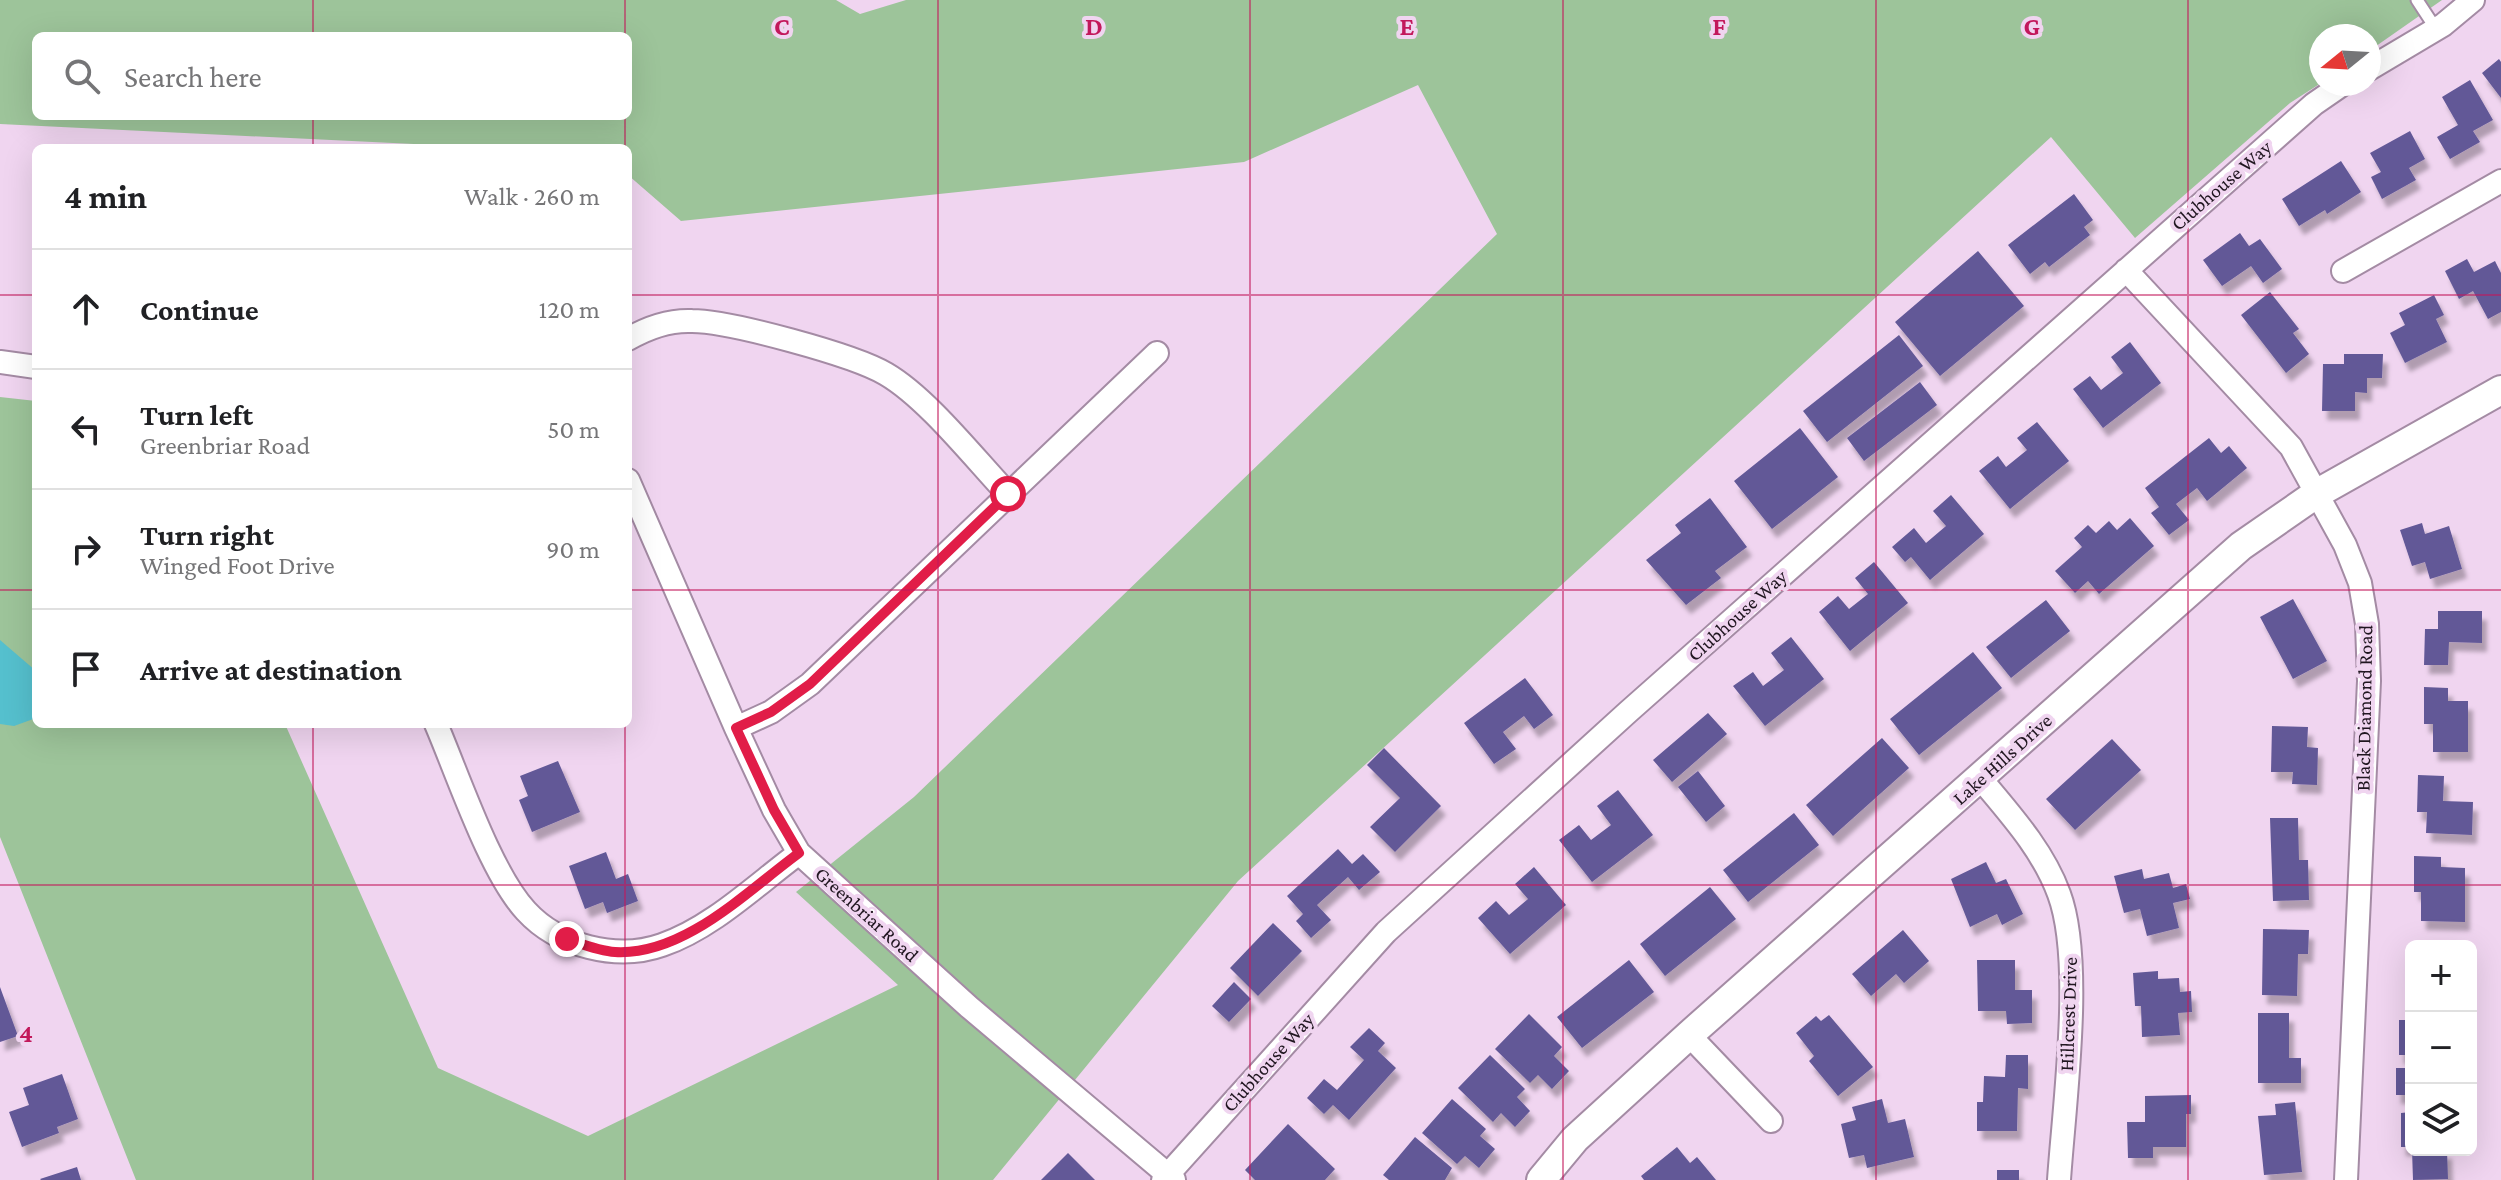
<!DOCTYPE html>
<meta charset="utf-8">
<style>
:root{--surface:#fff;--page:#f6f6f6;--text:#202124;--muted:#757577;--line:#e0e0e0}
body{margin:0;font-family:"Crimson Pro",serif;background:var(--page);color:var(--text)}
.controls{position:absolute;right:24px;bottom:24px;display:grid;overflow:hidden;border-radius:12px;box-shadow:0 8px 32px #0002}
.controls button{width:72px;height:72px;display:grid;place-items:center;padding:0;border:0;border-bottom:2px solid var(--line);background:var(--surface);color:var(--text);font:40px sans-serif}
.compass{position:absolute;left:2309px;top:24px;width:72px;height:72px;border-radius:50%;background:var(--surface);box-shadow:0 8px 32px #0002;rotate:252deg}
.stop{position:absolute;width:24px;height:24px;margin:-18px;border:6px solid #e11d48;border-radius:50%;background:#fff}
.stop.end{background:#e11d48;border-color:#fff;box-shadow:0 2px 8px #0008}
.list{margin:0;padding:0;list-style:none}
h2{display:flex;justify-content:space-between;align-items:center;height:104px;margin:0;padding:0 32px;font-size:34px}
h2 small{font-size:26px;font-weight:400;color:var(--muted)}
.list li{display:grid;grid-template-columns:52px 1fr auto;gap:24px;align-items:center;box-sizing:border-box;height:120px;padding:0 32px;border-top:2px solid var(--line)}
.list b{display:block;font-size:30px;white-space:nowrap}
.list p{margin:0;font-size:26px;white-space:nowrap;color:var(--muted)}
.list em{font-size:26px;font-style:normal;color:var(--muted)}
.icon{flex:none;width:44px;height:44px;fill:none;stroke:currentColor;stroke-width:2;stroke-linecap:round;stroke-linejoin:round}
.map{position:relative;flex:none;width:2501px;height:1180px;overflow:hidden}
.search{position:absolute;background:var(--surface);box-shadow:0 8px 32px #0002;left:32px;top:32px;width:600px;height:88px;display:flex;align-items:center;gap:20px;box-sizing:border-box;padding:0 28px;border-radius:12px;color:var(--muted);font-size:30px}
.panel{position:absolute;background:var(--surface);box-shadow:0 8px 32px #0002;left:32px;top:144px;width:600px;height:584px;border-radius:12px}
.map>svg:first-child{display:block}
.green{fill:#9dc49a;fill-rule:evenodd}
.water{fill:#55c0ce}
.building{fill:#625897;filter:url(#shadow)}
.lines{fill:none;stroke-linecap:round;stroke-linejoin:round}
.service-casing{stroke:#a48ba4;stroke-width:15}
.minor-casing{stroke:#a48ba4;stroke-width:26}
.tertiary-casing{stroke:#a48ba4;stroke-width:32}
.service{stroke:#fff;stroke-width:11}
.minor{stroke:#fff;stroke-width:22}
.tertiary{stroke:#fff;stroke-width:28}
.route{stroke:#e11d48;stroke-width:10}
.grid{fill:none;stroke:#c2185b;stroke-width:2;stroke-opacity:0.55}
.labels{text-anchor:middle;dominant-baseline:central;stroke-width:8;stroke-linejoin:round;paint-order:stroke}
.street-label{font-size:20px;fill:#201620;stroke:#f0d5f0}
.grid-label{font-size:26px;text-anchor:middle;font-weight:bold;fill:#c2185b;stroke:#f0d5f0;stroke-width:8;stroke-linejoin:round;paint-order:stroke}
</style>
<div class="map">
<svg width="2501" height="1180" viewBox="0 0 2501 1180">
<defs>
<filter id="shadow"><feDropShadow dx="5" dy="9" stdDeviation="2" flood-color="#0004"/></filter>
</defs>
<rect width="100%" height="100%" fill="#f0d5f0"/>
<!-- green -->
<path class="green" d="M0,0H836L860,14L906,0H2442L2369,51V36H2321V83L2290,103L2135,238L2051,137L1238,881L993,1180H136L0,837V397L36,401V724H285L438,1068L588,1136L898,985L796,892L914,797L1497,234L1418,85L1244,162L681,221L628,175V148H496L0,124ZM36,36H628V116H36Z"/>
<!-- water -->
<path class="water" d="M0,640L36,671V718L14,726L0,724Z"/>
<!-- building -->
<path class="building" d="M2499,59L2501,62V98L2482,73Z
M2470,80L2493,120L2473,131L2480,142L2450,159L2437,137L2458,125L2442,97Z
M2410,131L2425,159L2409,168L2416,180L2382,199L2371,177L2381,172L2370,153Z
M2341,161L2361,192L2327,214L2325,210L2299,226L2282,199Z
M2074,194L2093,220L2084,227L2090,235L2049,267L2045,262L2030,274L2008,245Z
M2240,233L2249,246L2260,239L2282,269L2263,283L2251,266L2222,286L2203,260Z
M1978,251L2024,306L1940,376L1895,322Z
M2467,259L2474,272L2495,261L2501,273V312L2488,319L2473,291L2459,299L2445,271Z
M2270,292L2299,329L2293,333L2309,354L2286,373L2241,315Z
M2434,295L2444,315L2436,319L2447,342L2405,363L2390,333L2405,325L2399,313Z
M1899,335L1923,366L1827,442L1803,411Z
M2130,342L2161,383L2103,428L2073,389L2090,376L2101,390L2123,373L2111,357Z
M2344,354H2383L2382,378H2367V393L2355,392V411H2322L2323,364H2344Z
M1920,382L1937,405L1864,461L1847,438Z
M2037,422L2069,461L2010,509L1979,471L1998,456L2006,467L2027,450L2017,438Z
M1800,428L1838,477L1772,529L1734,481Z
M2209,438L2221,453L2229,446L2247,468L2207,501L2197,488L2176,504L2189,520L2169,535L2151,513L2159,507L2145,488Z
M1951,495L1984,534L1930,580L1911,557L1905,562L1892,547L1914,528L1926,543L1946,526L1933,511Z
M1710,498L1747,547L1715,571L1721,578L1686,605L1646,560L1681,533L1675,525Z
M2130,518L2154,546L2099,594L2088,581L2075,593L2055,571L2082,547L2074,538L2088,525L2096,533L2109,521L2117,530Z
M2422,523L2425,534L2449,526L2462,569L2430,579L2425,562L2412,566L2400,530Z
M1874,562L1908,603L1850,651L1819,612L1838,596L1849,609L1868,594L1855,578Z
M2293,599L2327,661L2293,679L2260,617Z
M2046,600L2070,631L2011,678L1986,647Z
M2438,611H2482V643L2449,642L2448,665H2424L2425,629H2438Z
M1791,637L1824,679L1765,726L1733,686L1753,672L1763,686L1784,670L1771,653Z
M1973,652L2002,688L1919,755L1890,719Z
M1525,678L1553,715L1534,729L1524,716L1503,732L1516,749L1494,764L1464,723Z
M2424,687L2448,688V701H2468V752H2433V724H2424Z
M1708,713L1727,734L1672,782L1653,760Z
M2272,726L2308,727L2307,747L2318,748L2317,785L2292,784L2293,772H2271Z
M1882,738L1909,768L1833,836L1806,805Z
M2112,739L2141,770L2075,830L2046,799Z
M1384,748L1441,806L1395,852L1370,827L1400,798L1367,765Z
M558,761L580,812L532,832L519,800L528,796L520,776Z
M1698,771L1725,806L1706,822L1678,787Z
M2418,775L2444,776L2443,801L2473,802L2472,835L2426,833L2427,812H2417Z
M1618,790L1653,835L1592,882L1559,840L1579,825L1591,840L1611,825L1597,806Z
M1794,813L1819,845L1748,902L1723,870Z
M2270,818H2298L2299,860H2308L2309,900L2273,901Z
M1338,849L1352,864L1363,854L1380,872L1359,890L1348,877L1317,905L1331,920L1311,938L1296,921L1303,914L1287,896Z
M606,852L616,879L628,874L638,901L607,913L603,902L585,909L569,866Z
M2414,856L2441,857V867L2465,868V922L2421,921V892H2414Z
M1986,862L1996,883L2006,879L2023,914L2002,925L1997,914L1970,927L1951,879Z
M1534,867L1566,905L1510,954L1478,918L1496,901L1509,915L1528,899L1515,884Z
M2142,869L2144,879L2169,873L2173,888L2186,884L2190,899L2173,903L2179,928L2147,936L2140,909L2124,913L2114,876Z
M1710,887L1736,919L1665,976L1640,944Z
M1273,923L1302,951L1258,996L1230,968Z
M2263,929L2309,930L2308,954H2298L2297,996L2262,995Z
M1903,930L1929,961L1904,983L1896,974L1871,996L1852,974Z
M1629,960L1654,992L1582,1048L1557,1017Z
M1977,960H2015V990H2032V1023L2007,1024L2006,1011H1978Z
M2158,971V979L2179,978L2180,992L2191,991L2192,1012L2178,1013L2180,1035L2142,1037L2141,1006H2135L2133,973Z
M1234,982L1251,999L1229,1022L1212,1006Z
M0,987L18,1036L0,1042Z
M2258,1013H2289V1058H2301V1083H2258Z
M1529,1014L1562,1047L1554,1056L1569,1071L1552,1089L1538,1075L1530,1083L1495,1049Z
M1829,1015L1873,1067L1838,1096L1809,1061L1814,1056L1796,1033L1816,1016L1821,1021Z
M2399,1020H2411V1055H2399Z
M1369,1028L1385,1043L1378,1051L1396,1068L1349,1120L1333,1105L1324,1114L1307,1098L1324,1079L1337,1090L1364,1060L1350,1047Z
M1490,1055L1525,1089L1517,1097L1530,1111L1515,1127L1501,1113L1493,1122L1458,1088Z
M2006,1055H2028V1089L2018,1088L2017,1131H1977V1102H1983L1984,1076L2005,1077Z
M2396,1068H2411V1095H2396Z
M62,1074L78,1119L57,1127L59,1133L22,1147L9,1112L29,1105L23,1088Z
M2191,1095V1114H2186V1147H2153V1158H2128L2127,1122H2145V1096Z
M1452,1099L1486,1129L1480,1136L1495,1149L1479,1168L1465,1156L1457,1164L1422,1133Z
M1882,1099L1888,1123L1905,1119L1914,1157L1867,1168L1864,1155L1849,1158L1841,1124L1856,1120L1852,1107Z
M2295,1102L2302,1172L2264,1175L2258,1116L2276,1115L2275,1104Z
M2411,1112V1147H2401V1113Z
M1288,1124L1335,1169L1325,1180H1255L1245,1170Z
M1415,1137L1452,1168L1445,1180H1389L1383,1175Z
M1677,1147L1690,1163L1697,1157L1716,1180H1644L1641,1176Z
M2412,1150H2447L2448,1179L2413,1180Z
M1068,1153L1095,1180H1041Z
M77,1167L81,1180H41L40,1179Z
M1997,1170H2019V1180H1997Z"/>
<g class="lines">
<defs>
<path id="service" d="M2417,0L2436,29"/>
<path id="minor" d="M2369,69L2443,25L2473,0
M2126,270L2291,447L2345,545L2360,583L2367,624L2369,681L2346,1180
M2343,271L2501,181
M628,339C647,328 670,320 692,321C729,321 854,355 886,374C927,398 974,458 1008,494
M0,362L36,367
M628,480L736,728L774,810L799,853L969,1007L1174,1180
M436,724C458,775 490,872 526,911C558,946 617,961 662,945C712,928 757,884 799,853
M736,728L771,712L810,684L1157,353
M1980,778C2010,814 2043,850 2059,894C2084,961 2064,1105 2059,1180
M1689,1035L1771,1121
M1163,1180L1386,932L1628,712L2314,104L2343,84"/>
<path id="tertiary" d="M1541,1180L1575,1139L1689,1035L2241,546L2316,494L2501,390"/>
</defs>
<!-- service casing -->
<use href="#service" class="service-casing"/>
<!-- minor casing -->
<use href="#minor" class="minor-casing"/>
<!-- tertiary casing -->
<use href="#tertiary" class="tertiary-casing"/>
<!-- service -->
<use href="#service" class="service"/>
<!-- minor -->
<use href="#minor" class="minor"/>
<!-- tertiary -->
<use href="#tertiary" class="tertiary"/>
</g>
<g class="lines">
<!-- route -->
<path class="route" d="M567,939C582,944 599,951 615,952C684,956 747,891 799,853L774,810L736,728L771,712L810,684L1008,494"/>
</g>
<!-- grid -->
<path class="grid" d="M313,0V36M625,0V36M938,0V1180M1250,0V1180M1563,0V1180M1876,0V1180M2188,0V1180M313,116V148M625,116V148M0,295H36M628,295H2501M0,590H36M628,590H2501M313,724V1180M625,724V1180M0,885H2501"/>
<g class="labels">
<!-- street labels -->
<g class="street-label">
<text transform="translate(2221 185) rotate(-41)">Clubhouse Way</text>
<text transform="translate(1737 615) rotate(-42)">Clubhouse Way</text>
<text transform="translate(2364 708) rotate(-89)">Black Diamond Road</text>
<text transform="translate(2002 759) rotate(-42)">Lake Hills Drive</text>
<text transform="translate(867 914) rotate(42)">Greenbriar Road</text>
<text transform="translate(2068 1014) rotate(-88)">Hillcrest Drive</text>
<text transform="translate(1268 1062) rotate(-48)">Clubhouse Way</text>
</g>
</g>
<g class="grid-label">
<text x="782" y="35">C</text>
<text x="1094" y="35">D</text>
<text x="1407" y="35">E</text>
<text x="1719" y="35">F</text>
<text x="2032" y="35">G</text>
<text x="26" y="1042">4</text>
</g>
</svg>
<div class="controls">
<button>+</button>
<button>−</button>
<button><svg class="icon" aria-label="layers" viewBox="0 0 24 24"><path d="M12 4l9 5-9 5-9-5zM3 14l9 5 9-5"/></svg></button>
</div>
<svg class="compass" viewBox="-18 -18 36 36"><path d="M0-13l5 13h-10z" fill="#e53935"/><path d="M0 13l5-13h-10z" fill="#757577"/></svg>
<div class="stop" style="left:1008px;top:494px"></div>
<div class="stop end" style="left:567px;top:939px"></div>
<div class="search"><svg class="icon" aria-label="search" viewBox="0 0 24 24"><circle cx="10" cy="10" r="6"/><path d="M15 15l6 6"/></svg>Search here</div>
<section class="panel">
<h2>4 min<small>Walk · 260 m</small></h2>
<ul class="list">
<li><svg class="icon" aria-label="ahead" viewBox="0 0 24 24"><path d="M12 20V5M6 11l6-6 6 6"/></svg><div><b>Continue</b></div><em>120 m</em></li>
<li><svg class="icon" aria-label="left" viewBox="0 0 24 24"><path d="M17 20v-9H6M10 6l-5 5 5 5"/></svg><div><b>Turn left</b><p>Greenbriar Road</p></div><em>50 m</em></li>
<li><svg class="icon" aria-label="right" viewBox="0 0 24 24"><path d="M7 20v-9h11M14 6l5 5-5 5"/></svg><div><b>Turn right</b><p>Winged Foot Drive</p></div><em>90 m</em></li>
<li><svg class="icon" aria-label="arrive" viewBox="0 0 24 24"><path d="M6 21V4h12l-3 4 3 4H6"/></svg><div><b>Arrive at destination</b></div></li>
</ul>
</section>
</div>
